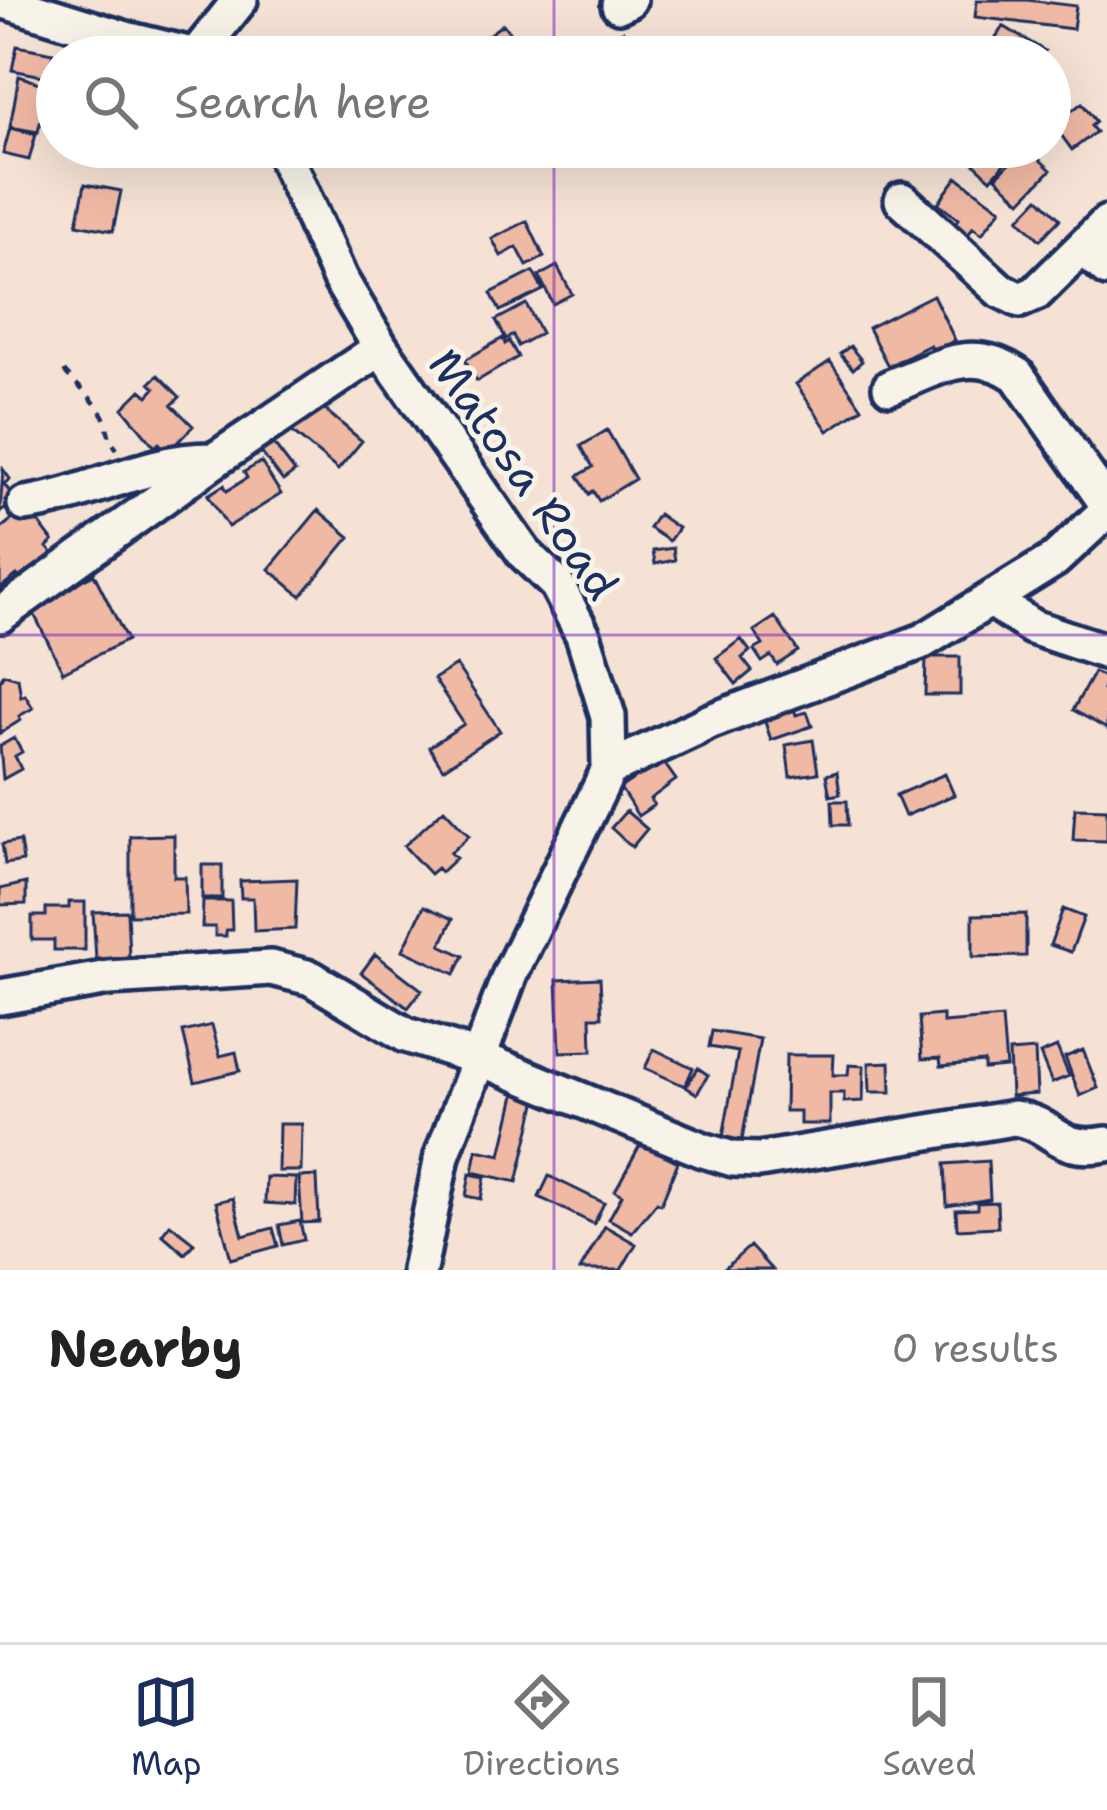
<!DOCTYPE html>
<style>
:root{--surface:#fff;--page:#f2f2f2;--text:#222;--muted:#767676;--line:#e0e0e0;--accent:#1b2f5e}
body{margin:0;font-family:"Shantell Sans",sans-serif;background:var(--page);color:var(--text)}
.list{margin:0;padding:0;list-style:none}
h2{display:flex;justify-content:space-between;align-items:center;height:156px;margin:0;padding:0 48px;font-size:51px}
h2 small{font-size:39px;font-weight:400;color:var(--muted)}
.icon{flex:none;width:66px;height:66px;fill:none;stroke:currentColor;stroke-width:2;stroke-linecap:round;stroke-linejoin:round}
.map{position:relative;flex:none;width:1107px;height:1270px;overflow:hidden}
.search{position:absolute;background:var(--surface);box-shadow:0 12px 48px #0002;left:36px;right:36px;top:36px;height:132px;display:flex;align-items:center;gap:30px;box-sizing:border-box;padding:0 42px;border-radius:66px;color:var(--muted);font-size:45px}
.sheet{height:372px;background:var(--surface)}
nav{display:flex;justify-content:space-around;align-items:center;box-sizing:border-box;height:168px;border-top:3px solid var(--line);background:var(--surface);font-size:33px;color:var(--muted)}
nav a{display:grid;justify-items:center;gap:6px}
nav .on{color:var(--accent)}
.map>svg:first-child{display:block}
.building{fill:#f0b9a4;stroke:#1b2f5e;stroke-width:3}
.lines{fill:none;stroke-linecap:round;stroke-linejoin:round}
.minor-casing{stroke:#1b2f5e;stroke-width:42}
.path{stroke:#1b2f5e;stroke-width:4.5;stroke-dasharray:9 9;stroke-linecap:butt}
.minor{stroke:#f7f3e8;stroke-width:33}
.grid{fill:none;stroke:#7b2cbf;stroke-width:3;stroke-opacity:0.55}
.labels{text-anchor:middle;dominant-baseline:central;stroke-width:10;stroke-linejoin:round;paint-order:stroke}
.street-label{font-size:45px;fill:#1b2f5e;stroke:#f7f3e8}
</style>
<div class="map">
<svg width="1107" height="1270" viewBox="0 0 1107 1270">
<rect width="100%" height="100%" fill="#f5e2d4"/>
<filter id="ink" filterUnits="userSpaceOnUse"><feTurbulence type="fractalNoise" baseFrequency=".00833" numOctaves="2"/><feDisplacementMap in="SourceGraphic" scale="24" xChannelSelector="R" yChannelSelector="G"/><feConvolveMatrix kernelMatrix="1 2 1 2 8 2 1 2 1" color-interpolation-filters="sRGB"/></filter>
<g filter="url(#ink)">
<!-- building -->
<path class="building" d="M977,0H1027L1076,6L1073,29L975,17Z
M503,24L522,49L512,57H481L473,46Z
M1003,26L1045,51L1041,57H984Z
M623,31L632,53L642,49L645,57H590L585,47Z
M17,46L53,53L48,77L12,70Z
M19,76L48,86L38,132L10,127Z
M1082,103L1096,122L1091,126L1096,132L1072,150L1050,120L1069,105L1073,110Z
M10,128L36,134L29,160L3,154Z
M67,147H122L120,158L105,156L104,162L87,159L88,150Z
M957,147H1019L991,179Z
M1026,147L1051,170L1021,201L996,177Z
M957,177L1001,209L982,234L973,227L967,237L952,226L958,219L938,203Z
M85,184L121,191L113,231L77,224Z
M1039,198L1060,219L1040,240L1019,219Z
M527,221L544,257L527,266L517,247L501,256L492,239Z
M557,266L572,294L553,304L539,276Z
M533,272L543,290L500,311L491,293Z
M933,295L955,340L934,352L930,345L888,366L868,328Z
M526,304L541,333L518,346L513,335L506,339L496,320Z
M503,338L505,344L509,341L518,357L477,381L465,360Z
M850,346L862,361L853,369L840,354Z
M830,361L862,408L828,431L796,384Z
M158,375L180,397L172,405L193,426L168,452L159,443L155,447L123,408L141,390L148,396L155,388L150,383Z
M317,403L362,441L338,470L292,432Z
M607,430L635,479L599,501L593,491L589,494L578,476L593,467L581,446Z
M269,438L295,472L283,481L257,447Z
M261,462L281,494L228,527L208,495L224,485L227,491L247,478L244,472Z
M3,469L10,479L4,484L12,495L5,500L9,505L0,512Z
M27,507L53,541L47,547L54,555L21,581L17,575L0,588V529Z
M318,510L350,537L301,596L269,569Z
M658,514L678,528L669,541L649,528Z
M673,548L675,560L655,564L653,551Z
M94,574L127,640L63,672L30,606Z
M775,617L798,651L777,665L771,656L762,662L754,650L763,645L754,631Z
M741,639L750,651L742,658L752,671L736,684L716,658Z
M926,657H960V695H925Z
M456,665L500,731L443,769L429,747L464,724L434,679Z
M1094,672L1107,679L1103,690L1107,692V729L1073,710Z
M4,674L18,678L21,697L25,695L33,708L19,716L21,720L0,733V680Z
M793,706L796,715L807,712L812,726L771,740L763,716Z
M14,738L22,752L15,756L21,769L3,779L0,746Z
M813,740L818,773L790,777L786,745Z
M662,760L676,780L650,799L654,805L638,816L620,788Z
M837,772L840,794L830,796L826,775Z
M945,774L954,795L905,816L896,795Z
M832,801H847L848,825H833Z
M1075,808L1107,809V841L1073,840Z
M444,809L469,836L450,853L456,858L441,872L437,868L430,874L404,846Z
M626,811L647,829L632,847L611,828Z
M174,835V877H185L186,914L130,915V836Z
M20,841L23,861L5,864L2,844Z
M202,865H222V898H202Z
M297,879L295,929L254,931L253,898H241L240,881Z
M26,883V904L0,905V889Z
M203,901H231L232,930H226V936H215V927H202Z
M69,902H85V950H54V940H32V916H46V908H69Z
M424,906L453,919L441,945L464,956L455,974L403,950Z
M1063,909L1084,917L1071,952L1050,945Z
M127,911L129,957L96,959L93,912Z
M1026,914V956L973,957V915Z
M375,954L422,990L408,1008L361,973Z
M600,978L602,1017H591L592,1051L560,1052L557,980Z
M943,1015V1023L1002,1018L1006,1067L984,1069V1062L941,1066L940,1058L922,1059L919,1017Z
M212,1025L220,1056L236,1052L240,1071L195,1082L183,1032Z
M712,1031L760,1039L742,1140L723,1137L738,1052L709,1047Z
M1057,1047L1069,1076L1052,1083L1040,1054Z
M654,1049L693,1068L685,1086L645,1068Z
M1035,1050L1037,1094L1011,1096L1009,1052Z
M1083,1050L1098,1088L1080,1096L1065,1057Z
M786,1055H834L833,1075H848L849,1065L864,1066L863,1101L844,1102V1093H830V1124H800V1111H785Z
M890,1062L891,1092H870L869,1063Z
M698,1068L708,1075L697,1094L686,1087Z
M517,1086L539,1091L517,1182L473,1172L477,1150L501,1155Z
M279,1124H302L301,1171H278Z
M641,1143L678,1162L661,1204L657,1202L632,1232L609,1219L622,1195L615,1191Z
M988,1161L990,1199L947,1206L945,1164Z
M470,1174L485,1177L481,1199L466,1196Z
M317,1176L319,1222L302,1223L299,1177Z
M549,1176L604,1203L594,1224L539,1197Z
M266,1177L296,1178L295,1205L265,1203Z
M233,1198L243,1236L273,1228L278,1246L231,1259L216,1202Z
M997,1202L998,1227L957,1229L956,1210L977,1209V1203Z
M300,1221L304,1240L283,1245L279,1225Z
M170,1224L194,1243L185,1254L162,1234Z
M605,1226L636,1244L621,1270H580Z
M750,1246L772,1270H723Z"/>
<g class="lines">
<defs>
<path id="minor" d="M1,0L126,39L200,57
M619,5L629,0
M196,55L240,0
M281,147L340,279L381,348L524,553L557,585L583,635L608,716L609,769L510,974L442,1156L419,1270
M902,200L1000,290L1020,300L1036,293L1107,223
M1084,248L1107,269
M890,387C936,369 971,344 1017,375L1107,504
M25,504C90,495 147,459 213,460
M992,600L1032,627L1107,652
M0,615L215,460L381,348
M609,769L711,721L923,641L1054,560L1107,511
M0,997L109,978L271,968L311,978L406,1035L479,1058L703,1150L733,1159L759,1160L1014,1118C1059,1125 1053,1153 1107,1144"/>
</defs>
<!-- minor casing -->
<use href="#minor" class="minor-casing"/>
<!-- path -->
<path class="path" d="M64,371C77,386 98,402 105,420C109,433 108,438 117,449"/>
<!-- minor -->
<use href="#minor" class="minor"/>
</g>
</g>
<!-- grid -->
<path class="grid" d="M554,0V57M554,147V1270M0,635H1107"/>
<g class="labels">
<!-- street labels -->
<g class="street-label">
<text transform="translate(524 474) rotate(55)">Matosa Road</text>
</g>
</g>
</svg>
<div class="search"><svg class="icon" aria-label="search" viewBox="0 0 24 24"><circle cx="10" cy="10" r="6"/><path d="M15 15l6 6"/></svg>Search here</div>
</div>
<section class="sheet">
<h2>Nearby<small>0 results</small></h2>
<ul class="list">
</ul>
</section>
<nav>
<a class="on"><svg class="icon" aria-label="map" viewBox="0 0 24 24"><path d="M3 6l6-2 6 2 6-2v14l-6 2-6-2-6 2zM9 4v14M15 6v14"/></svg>Map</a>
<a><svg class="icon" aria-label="directions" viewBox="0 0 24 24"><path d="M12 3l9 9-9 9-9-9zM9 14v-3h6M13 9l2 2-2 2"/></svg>Directions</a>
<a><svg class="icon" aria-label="saved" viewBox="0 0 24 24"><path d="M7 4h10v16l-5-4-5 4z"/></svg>Saved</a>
</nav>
